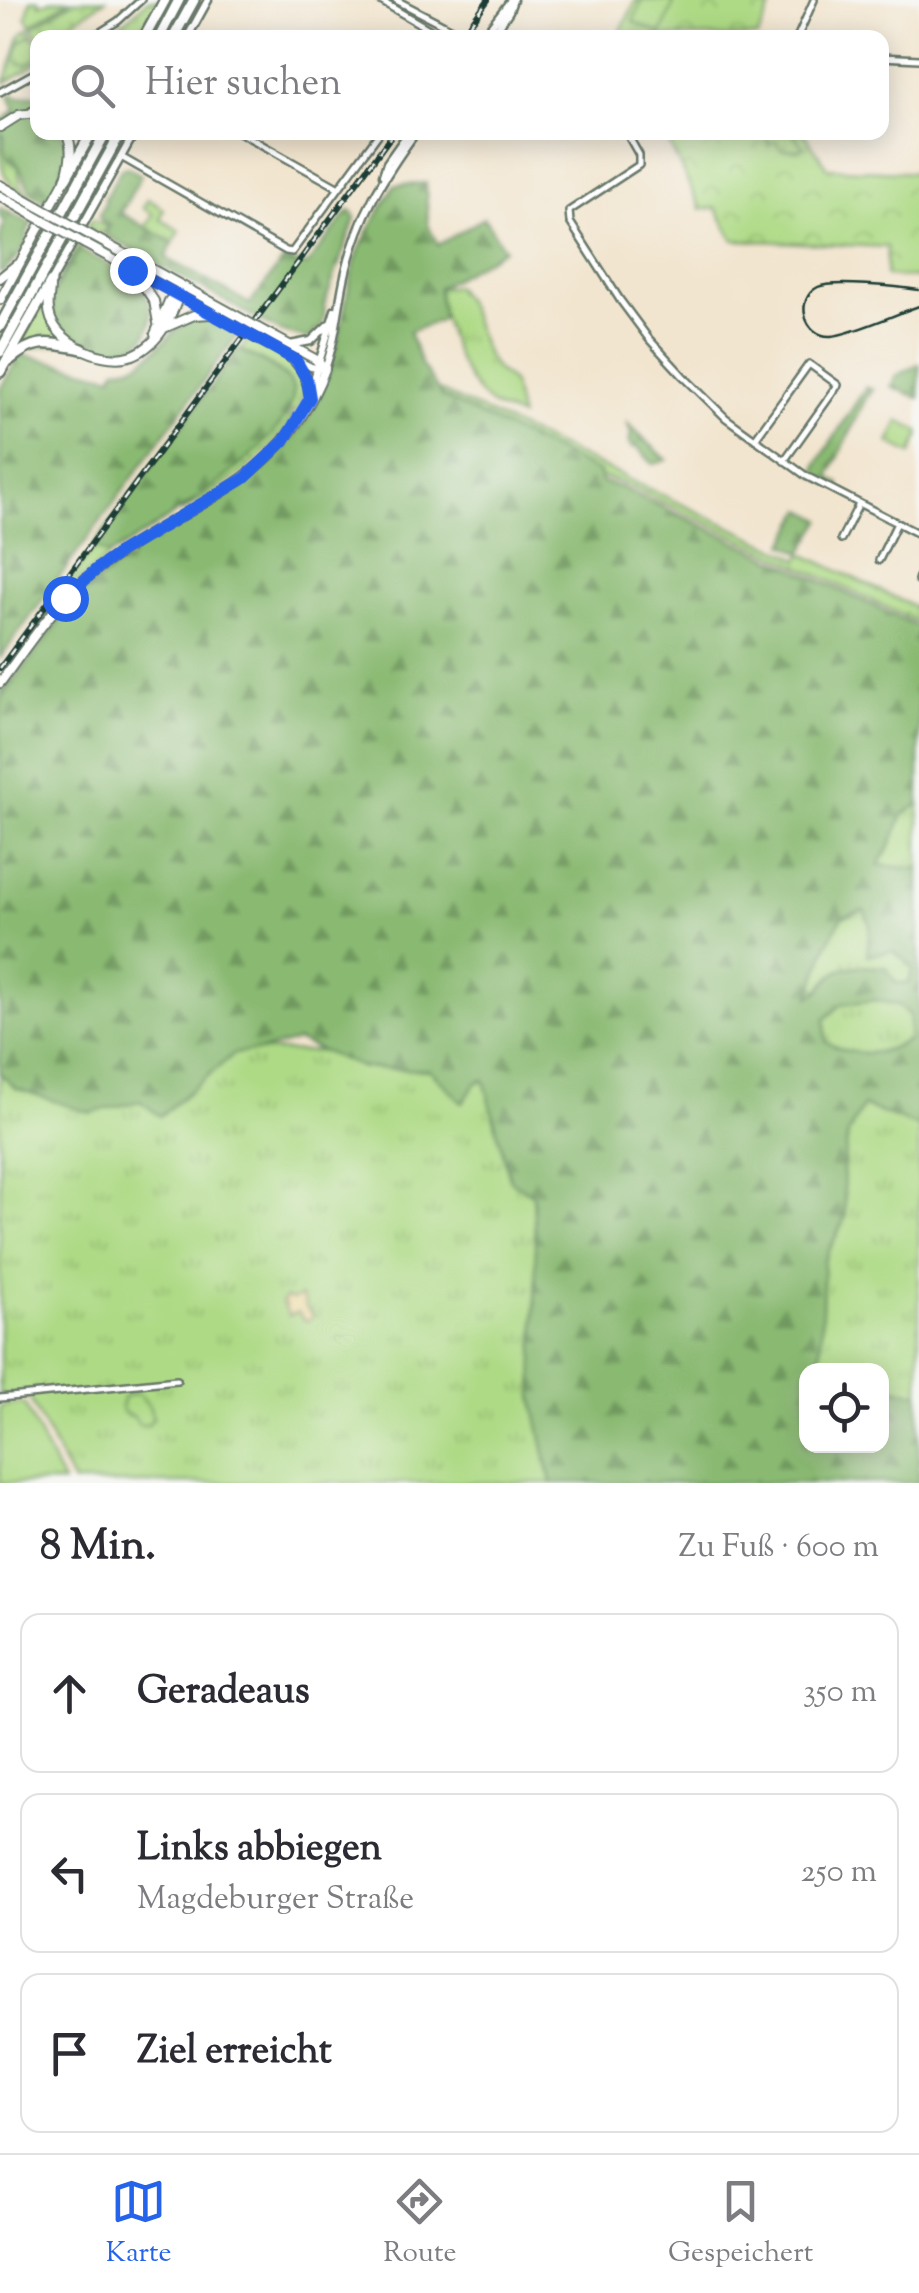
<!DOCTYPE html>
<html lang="de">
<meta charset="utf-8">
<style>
:root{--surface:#fff;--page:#f7f7f7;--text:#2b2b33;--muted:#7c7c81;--line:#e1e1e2;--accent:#2563eb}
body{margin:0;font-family:"Sorts Mill Goudy",serif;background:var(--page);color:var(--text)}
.controls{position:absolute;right:30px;bottom:30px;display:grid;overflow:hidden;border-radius:20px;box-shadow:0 5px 25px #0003}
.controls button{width:90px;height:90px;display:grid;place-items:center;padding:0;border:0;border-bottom:2px solid var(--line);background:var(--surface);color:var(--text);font:50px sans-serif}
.stop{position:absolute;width:30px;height:30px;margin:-22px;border:8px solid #2563eb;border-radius:50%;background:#fff}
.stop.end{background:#2563eb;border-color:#fff;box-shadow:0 2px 10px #0008}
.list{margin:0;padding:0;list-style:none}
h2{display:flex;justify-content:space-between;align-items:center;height:130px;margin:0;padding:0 40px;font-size:42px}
h2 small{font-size:32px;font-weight:400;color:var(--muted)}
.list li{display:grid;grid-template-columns:65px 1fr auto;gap:30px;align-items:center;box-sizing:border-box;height:160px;margin:0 20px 20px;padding:0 20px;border:2px solid var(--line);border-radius:20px}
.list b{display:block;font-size:38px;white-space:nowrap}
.list p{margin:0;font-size:32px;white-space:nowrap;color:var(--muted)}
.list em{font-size:32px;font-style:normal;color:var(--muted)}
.icon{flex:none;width:55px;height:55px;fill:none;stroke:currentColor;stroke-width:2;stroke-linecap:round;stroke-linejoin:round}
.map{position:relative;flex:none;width:919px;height:1483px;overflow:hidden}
.search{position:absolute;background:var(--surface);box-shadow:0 5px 25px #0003;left:30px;right:30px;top:30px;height:110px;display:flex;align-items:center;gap:25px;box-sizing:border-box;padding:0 35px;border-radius:20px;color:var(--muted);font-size:38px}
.sheet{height:670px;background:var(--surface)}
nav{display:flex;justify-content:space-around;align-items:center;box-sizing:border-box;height:140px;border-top:2px solid var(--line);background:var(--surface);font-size:28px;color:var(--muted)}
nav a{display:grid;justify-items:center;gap:5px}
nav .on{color:var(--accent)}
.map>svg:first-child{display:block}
.grass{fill:url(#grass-tufts);stroke:#668c5c;stroke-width:2.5}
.forest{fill:url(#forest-firs);stroke:#547c53;stroke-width:2.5;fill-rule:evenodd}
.sand{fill:url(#sand-dots);stroke:#868c69;stroke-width:2.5}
.park{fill:url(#park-crowns);stroke:#668c5c;stroke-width:2.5}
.garden{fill:url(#garden-dots);stroke:#668c5c;stroke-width:2.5}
.pitch{fill:#aeda85;stroke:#668c5c;stroke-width:2.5}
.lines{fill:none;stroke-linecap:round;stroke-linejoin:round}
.minor-casing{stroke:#69786a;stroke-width:10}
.tertiary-casing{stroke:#69786a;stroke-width:11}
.secondary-casing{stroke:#69786a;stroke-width:12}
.trunk-casing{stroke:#69786a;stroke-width:14}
.minor{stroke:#fff;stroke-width:5}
.tertiary{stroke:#fff;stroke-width:6}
.secondary{stroke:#fff;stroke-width:8}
.trunk{stroke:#fff;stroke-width:9}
.tram{stroke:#1f3d34;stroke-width:2.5}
.rail-casing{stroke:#1f3d34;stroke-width:6}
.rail{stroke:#f6f6f2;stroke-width:2.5;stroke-dasharray:8;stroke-linecap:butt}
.secondary-bridge-casing{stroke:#69786a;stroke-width:12;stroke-linecap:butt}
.secondary-bridge{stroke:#fff;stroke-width:8}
.route{stroke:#2563eb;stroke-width:12}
</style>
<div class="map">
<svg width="919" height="1483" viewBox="0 0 919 1483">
<defs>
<pattern id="grass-tufts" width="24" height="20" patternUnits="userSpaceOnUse" patternTransform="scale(2.5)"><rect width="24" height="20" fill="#aeda85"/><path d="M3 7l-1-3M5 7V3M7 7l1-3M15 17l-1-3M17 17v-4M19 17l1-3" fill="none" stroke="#95bc73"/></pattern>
<pattern id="forest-firs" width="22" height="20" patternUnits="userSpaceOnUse" patternTransform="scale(2.5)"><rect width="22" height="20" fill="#8aba72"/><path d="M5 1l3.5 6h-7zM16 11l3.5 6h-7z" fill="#70985e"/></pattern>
<pattern id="sand-dots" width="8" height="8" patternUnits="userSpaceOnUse" patternTransform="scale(2.5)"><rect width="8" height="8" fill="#eeda9e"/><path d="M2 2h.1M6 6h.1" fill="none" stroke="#ccbc89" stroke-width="1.8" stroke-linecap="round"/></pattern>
<pattern id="park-crowns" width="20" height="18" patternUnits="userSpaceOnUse" patternTransform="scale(2.5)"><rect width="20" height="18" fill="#aeda85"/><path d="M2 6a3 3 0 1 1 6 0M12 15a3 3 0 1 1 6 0" fill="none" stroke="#95bc73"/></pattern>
<pattern id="garden-dots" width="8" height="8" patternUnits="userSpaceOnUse" patternTransform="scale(2.5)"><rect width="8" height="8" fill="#aeda85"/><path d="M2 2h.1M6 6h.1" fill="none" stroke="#95bc73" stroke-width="1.8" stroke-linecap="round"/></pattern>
</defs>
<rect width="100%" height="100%" fill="#f6f6f2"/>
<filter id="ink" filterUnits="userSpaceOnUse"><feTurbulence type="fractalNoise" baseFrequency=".01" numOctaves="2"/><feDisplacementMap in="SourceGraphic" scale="20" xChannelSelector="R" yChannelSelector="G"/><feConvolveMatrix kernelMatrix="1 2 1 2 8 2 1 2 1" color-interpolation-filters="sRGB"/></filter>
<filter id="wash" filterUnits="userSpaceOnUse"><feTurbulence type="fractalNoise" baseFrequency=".0048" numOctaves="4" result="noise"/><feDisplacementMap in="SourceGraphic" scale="40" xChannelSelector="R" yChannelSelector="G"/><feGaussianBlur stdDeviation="2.25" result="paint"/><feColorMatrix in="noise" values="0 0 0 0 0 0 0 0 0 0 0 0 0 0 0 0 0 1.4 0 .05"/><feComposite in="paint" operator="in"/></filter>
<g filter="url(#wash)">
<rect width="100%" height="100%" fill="#f2e5cf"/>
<!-- grass -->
<path class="grass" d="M31,0H39L40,5L51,0H70L31,25L26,18Z
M148,0H158L137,37H100L128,19Z
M29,29L37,42V63L5,83L21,34Z
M112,133H115L0,340V336Z
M1,135L4,136L6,157L18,166L21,186L29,197C0,181 0,167 1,135Z
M148,199L164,209L160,219L180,231L173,243L146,227L153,214L143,208Z
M92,219L106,226L102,234L92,229L57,285L66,332L102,348C66,339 40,323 57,282Z
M455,286L468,305L485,352L496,369L512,382L520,417C510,413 498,410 490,404C459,379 445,327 437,289Z
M46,297L45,306L69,343L17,350Z
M248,339C283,358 320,367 295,413L288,411C291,403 295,395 293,387C290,372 254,357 241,350Z
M438,390L799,559L803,554L919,609V623L622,483L600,477L599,472L442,397Z
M287,415L293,417C265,462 225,487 180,513C219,478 255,459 287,415Z
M95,547L109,556L66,592L24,643Z
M117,559L119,561C66,601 39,641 0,694V689C35,641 68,594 117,559Z
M919,804V869L877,866L889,849L903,814Z
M864,910C874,934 893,951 913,967L909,984L896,983L818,993L810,997L827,945L842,917Z
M875,1000L898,1005L911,1015L909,1039C880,1056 855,1058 825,1042V1019L841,1004Z
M0,1047L103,1050L549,1053L552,1483H73L27,1393L0,1395Z
M863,1106L919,1127V1394L882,1385V1370H847L820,1358L824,1261L845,1218L843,1167L848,1134Z"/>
<!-- forest -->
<path class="forest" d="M13,94L18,97L37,95L38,132L62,133C75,154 63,174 53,194L46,197L44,201C23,190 29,181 18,166C11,158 10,165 5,154C3,151 4,140 4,136L0,135V123L15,110L9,96Z
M127,167L141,175L121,213L173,243L166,258L250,304L285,258L289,261L306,266L349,211L353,212L355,219L324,305C326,322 321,331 307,339L280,331L105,235L110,225L102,221L99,215L105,203V198L121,169Z
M426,183L428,224L438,245L484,218L504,249L438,288L443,319L409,332L421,364L442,397L599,472L601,482L620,487L919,627V804L903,814L889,849L878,865L919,869V1127L863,1106L848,1134L843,1167L845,1218L824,1261L820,1358L847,1370H806V1446H882V1385L919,1394V1483H551L533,1397L536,1271L533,1195L510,1180L484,1080L476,1083L463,1103L430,1070L363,1068L298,1041L267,1049L234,1054L160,1116L140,1101L90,1113L15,1088L0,1073V699L76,600L123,561L130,560L131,551C220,501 304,465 334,357C344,325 346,284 358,253C367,230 383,207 394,186ZM864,910L870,925L867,955L893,951L913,967L909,983H896L886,967C871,967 849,963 835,973C825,980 823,991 810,996L827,945L842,917ZM875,1000L898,1005L910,1015L909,1040C881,1056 855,1058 826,1042L825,1019L842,1004Z
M0,208L32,224L27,231C29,247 14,262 3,272H0V240L4,221L0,217Z
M80,250C100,261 125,270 140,287C157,305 156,343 125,348C109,351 94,346 80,339C68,333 57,327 53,313C48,290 69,268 80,250Z
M201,318L218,322L238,334L0,658V389L19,356L23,355L112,376L117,368C159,367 163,325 201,318Z
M238,349C251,356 291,373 293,389C300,441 149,531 109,556L93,546Z
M919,364V398L891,386L896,376Z
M866,387L873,389L869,396H867L829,477L840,484L838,488L814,475L818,463Z
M628,424L667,460L653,464L636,446L633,448L629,444L631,434Z
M803,509L822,520L802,553L785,544Z"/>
<!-- sand -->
<path class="sand" d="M301,1296L307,1309L313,1315L308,1321L303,1319L298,1312L289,1316L282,1303L285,1298L293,1300Z"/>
<!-- park -->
<path class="park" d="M636,0H774L758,37H618Z
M32,35L37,43V58L26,65L14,60L20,42Z
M664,133H804L828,168L919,173V278L886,276L887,247L734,240L716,208L701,209Z
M899,421L919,431V437L911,454L889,443Z"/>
<!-- garden -->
<path class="garden" d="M75,0H105L50,37H39L32,27Z
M765,133H793L803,147L799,150L781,149L777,141L769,144Z"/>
<!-- pitch -->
<path class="pitch" d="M642,0H675L661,34L633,22Z
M133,1394H139L149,1406L153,1418L148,1425H139L134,1417L124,1413L121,1407L124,1397Z
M24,1403L63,1483H0V1406Z"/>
</g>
<g filter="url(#ink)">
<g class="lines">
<defs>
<path id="minor" d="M379,0L444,38
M396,0L469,38
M91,38L118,21L141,0
M797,38L814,0
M882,57L919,59
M0,92L38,71
M239,132L339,188
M626,132L639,155V165L569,211L570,222L620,300L649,339L683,376L726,418L806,476L919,534
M121,157L286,251L292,252L380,132
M755,439L809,364L838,385L784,461
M841,539L859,504
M879,560L897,523
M918,580L919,577
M0,1398L177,1380"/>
<path id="tertiary" d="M187,38L208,0
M482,38L511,0
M491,38L509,11L513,0
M383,175L387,163L409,132
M51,282L135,132
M290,345L311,341L329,324
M297,360L311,367L325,369C337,337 338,304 346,271C359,216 383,177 416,132
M310,392L335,310"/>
<path id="secondary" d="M0,127L19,115L36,113
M0,185L39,207
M0,196L35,216
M90,235L244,320
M85,244L239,328
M135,273L154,301L158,323
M0,278L16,265
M50,288C49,299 47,308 51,319C61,345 106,365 133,355C161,344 174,312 182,286
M0,300L66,178C70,162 74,148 66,132
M164,328L194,315L211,314
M155,334L169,301L176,293
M252,336C282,352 306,358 310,397
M0,683C30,642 59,597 100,567C190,499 279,489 325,369L315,359L258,328"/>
<path id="trunk" d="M144,38L165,0
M159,38L179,0
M173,38L194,0
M33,112L38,111
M66,178L92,132
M0,326L106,132
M0,352L121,132
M10,360C36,337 50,343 82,349
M0,372L51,282"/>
</defs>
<!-- minor casing -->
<use href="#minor" class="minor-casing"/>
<!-- tertiary casing -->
<use href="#tertiary" class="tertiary-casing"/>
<!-- secondary casing -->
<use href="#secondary" class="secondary-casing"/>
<!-- trunk casing -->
<use href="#trunk" class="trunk-casing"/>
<!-- minor -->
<use href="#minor" class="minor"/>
<!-- tertiary -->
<use href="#tertiary" class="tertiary"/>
<!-- secondary -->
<use href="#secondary" class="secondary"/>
<!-- trunk -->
<use href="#trunk" class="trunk"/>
<!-- tram -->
<path class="tram" d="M919,290C901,287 832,280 818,287C794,299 804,337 831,336C850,335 898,313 919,306"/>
<defs>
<path id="rail" d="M460,38L488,0
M0,668L394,132"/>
</defs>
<!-- rail casing -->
<use href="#rail" class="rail-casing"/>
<!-- rail -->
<use href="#rail" class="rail"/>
<defs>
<path id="secondary-bridge" d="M39,207L90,235
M35,216L85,244
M244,320L258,328
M239,328L252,336"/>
</defs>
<!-- secondary-bridge casing -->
<use href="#secondary-bridge" class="secondary-bridge-casing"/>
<!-- secondary-bridge -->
<use href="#secondary-bridge" class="secondary-bridge"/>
</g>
</g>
<g class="lines" filter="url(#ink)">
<!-- route -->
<path class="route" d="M65,598L99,567L122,551L245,478L284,441L310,398L307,380L296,360L132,270"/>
</g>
</svg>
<div class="controls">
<button><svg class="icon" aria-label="locate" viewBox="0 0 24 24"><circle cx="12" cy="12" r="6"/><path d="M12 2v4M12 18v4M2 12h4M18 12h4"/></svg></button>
</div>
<div class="stop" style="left:65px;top:598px"></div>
<div class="stop end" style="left:132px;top:270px"></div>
<div class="search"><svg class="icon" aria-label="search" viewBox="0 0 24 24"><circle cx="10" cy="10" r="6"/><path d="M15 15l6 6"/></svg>Hier suchen</div>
</div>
<section class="sheet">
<h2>8 Min.<small>Zu Fuß · 600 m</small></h2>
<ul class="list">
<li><svg class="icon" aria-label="ahead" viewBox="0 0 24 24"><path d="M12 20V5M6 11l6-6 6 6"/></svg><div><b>Geradeaus</b></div><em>350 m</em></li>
<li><svg class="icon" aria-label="left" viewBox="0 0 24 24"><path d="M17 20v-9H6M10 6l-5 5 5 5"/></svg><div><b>Links abbiegen</b><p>Magdeburger Straße</p></div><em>250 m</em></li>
<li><svg class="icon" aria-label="arrive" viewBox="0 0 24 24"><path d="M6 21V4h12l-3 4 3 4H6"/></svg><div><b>Ziel erreicht</b></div></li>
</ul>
</section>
<nav>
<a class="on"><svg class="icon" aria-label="map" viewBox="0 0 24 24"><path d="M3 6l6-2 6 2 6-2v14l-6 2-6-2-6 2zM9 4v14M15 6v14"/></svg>Karte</a>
<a><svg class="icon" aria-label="directions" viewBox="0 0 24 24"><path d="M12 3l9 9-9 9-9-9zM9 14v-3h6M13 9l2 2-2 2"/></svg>Route</a>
<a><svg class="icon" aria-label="saved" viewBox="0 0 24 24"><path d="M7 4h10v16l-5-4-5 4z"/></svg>Gespeichert</a>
</nav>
